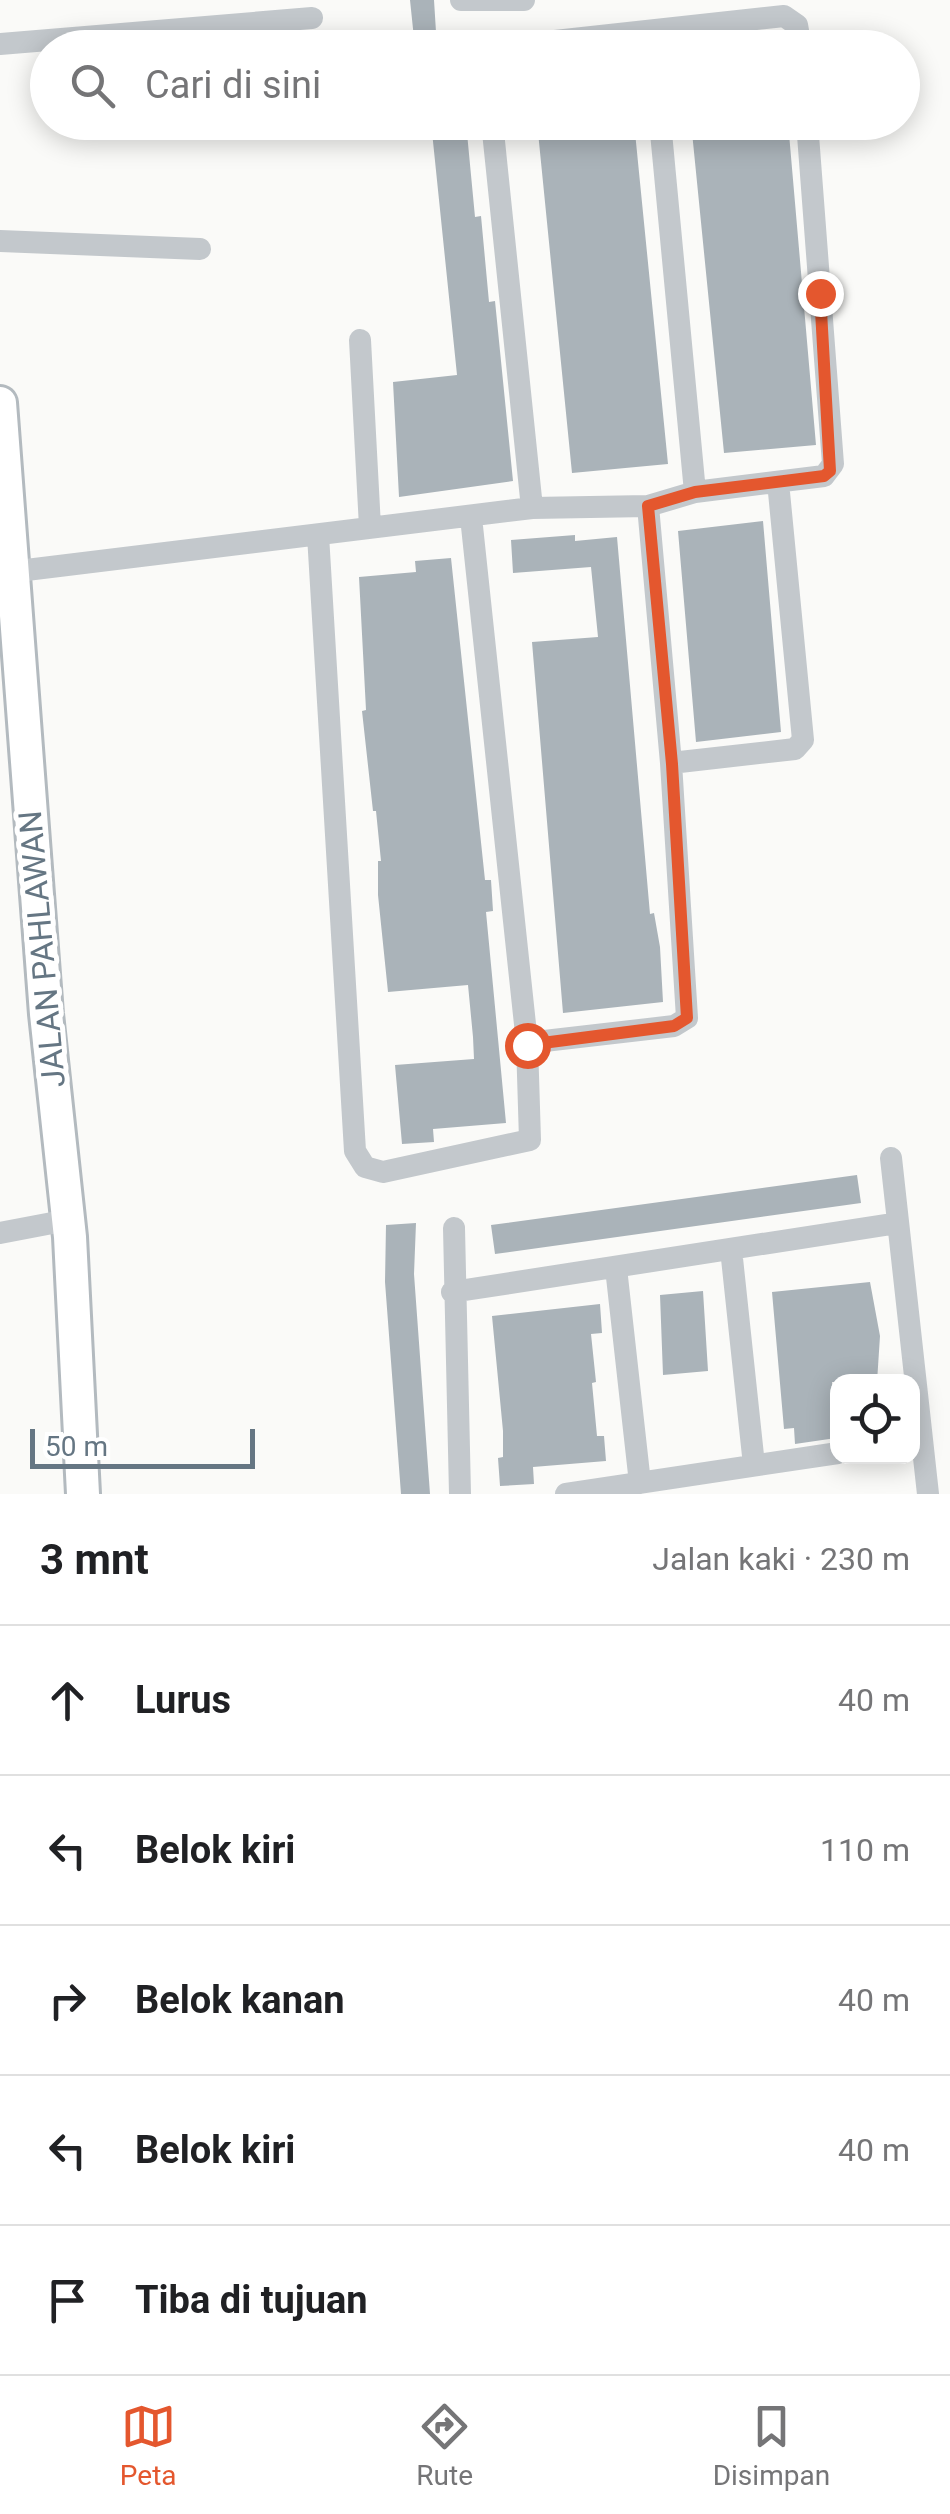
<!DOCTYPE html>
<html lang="id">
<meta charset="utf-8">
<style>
:root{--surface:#fff;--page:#f2f2f2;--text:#202124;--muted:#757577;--line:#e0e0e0;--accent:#e4572e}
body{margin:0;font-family:Roboto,sans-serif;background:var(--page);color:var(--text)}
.controls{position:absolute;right:30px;bottom:30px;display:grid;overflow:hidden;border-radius:20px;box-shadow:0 5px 25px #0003}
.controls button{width:90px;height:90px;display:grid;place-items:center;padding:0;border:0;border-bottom:2px solid var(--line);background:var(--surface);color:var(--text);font:50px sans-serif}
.scale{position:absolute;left:30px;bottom:25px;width:225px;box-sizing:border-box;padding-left:10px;border:5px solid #657683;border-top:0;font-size:28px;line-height:35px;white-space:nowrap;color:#657683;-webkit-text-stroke:8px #fff;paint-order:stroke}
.stop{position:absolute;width:30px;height:30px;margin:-22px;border:8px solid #e4572e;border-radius:50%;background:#fff}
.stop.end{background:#e4572e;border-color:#fff;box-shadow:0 2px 10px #0008}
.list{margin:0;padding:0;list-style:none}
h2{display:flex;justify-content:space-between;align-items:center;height:130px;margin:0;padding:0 40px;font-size:42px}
h2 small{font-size:32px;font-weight:400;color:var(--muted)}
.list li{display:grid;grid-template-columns:65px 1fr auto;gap:30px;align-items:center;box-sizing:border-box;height:150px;padding:0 40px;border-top:2px solid var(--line)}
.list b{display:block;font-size:38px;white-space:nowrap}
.list em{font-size:32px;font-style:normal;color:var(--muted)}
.icon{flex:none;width:55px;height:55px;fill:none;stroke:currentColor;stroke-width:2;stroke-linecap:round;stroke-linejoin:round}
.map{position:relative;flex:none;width:950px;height:1494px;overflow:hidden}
.search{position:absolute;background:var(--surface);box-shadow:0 5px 25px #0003;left:30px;right:30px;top:30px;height:110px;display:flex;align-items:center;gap:25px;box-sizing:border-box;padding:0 35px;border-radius:55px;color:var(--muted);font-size:38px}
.sheet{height:880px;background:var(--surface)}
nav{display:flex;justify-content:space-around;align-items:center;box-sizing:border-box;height:140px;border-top:2px solid var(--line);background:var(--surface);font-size:28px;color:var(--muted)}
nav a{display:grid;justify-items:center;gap:5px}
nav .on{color:var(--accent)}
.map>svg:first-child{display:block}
.building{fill:#aab3b9}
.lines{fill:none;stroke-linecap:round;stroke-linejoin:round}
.secondary-casing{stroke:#b3babf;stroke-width:38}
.street{stroke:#c3c8cc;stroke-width:22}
.secondary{stroke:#fff;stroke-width:32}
.route{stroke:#e4572e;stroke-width:12}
.labels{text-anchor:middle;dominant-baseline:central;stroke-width:10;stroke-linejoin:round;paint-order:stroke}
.street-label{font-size:32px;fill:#657683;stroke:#fff}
</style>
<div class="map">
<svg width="950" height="1494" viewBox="0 0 950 1494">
<rect width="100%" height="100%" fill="#fafaf8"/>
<!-- building -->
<path class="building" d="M410,0H434L437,48H415Z
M431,122H463L467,133L475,217L481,216L489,302L495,301L513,481L399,497L393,382L457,375Z
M537,122H566V127L634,122L668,464L572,473Z
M691,122H788L816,445L724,453Z
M763,521L781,732L696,742L678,531Z
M575,535V541L617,537L650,914L654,913L660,947L663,1002L563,1013L532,642L598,637L591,567L513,573L511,540Z
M451,558L485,880H491L493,911L486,912L506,1123L433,1129L434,1142L402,1144L395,1065L474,1059L473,1037L468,985L388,992L378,895V861H381L376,811H373L362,711L366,710L359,577L416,572L415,561Z
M857,1175L861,1203L495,1254L491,1225Z
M416,1223L414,1274L430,1494H401L385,1282L386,1225Z
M870,1282L880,1336L877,1382H832L836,1438L795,1444L794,1428L784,1429L772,1292Z
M703,1291L708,1371L663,1375L660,1295Z
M600,1304L602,1333L591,1334L596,1382L592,1383L597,1436H604L606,1461L533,1467L534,1484L500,1486L498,1458L503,1457V1431L492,1316Z"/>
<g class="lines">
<defs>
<path id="secondary" d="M0,403L46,1014L70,1237L83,1494"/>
</defs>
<!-- secondary casing -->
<use href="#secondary" class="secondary-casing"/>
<!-- street -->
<path class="street" d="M461,0H524
M0,44L312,18
M490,48L784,16L797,25L801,48
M492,122L532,508
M660,122L695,492
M0,241L200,249
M360,340L370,527
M318,535L355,1151L365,1167L383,1172L530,1140L527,1043L471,517
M10,572L532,508L648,506L695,492L824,476L833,464L807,122
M671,763L795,749L803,740L778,482
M527,1043L674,1026L687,1018L671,763L648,506
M891,1158L928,1494
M454,1228L460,1494
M0,1233L68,1220
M731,1249L754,1465
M616,1268L640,1483
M452,1292L898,1223
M566,1494L838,1453"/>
<!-- secondary -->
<use href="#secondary" class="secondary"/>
</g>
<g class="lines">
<!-- route -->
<path class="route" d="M527,1045L674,1026L687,1018L672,764L648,506L695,492L824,476L830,471L820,293"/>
</g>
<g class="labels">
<!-- street labels -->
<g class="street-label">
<text transform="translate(42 949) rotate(-95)">JALAN PAHLAWAN</text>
</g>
</g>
</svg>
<div class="controls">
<button><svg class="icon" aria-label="locate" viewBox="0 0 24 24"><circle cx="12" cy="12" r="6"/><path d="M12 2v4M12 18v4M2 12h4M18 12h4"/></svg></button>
</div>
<div class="scale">50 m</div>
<div class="stop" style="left:527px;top:1045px"></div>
<div class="stop end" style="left:820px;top:293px"></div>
<div class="search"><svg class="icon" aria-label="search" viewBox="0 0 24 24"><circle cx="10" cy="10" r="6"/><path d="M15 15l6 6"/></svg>Cari di sini</div>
</div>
<section class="sheet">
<h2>3 mnt<small>Jalan kaki · 230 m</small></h2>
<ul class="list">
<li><svg class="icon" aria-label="ahead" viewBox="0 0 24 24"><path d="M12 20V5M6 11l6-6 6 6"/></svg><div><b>Lurus</b></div><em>40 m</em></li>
<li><svg class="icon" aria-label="left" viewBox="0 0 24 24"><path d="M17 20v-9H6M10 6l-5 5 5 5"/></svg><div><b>Belok kiri</b></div><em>110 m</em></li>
<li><svg class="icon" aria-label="right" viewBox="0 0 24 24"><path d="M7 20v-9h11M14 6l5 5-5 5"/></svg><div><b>Belok kanan</b></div><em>40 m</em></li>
<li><svg class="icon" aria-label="left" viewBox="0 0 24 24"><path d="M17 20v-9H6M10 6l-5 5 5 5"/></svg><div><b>Belok kiri</b></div><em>40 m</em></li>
<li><svg class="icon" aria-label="arrive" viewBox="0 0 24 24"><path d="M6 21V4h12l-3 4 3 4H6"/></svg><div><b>Tiba di tujuan</b></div></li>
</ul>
</section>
<nav>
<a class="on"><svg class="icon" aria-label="map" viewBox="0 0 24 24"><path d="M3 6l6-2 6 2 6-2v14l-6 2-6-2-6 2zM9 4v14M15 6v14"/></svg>Peta</a>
<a><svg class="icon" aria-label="directions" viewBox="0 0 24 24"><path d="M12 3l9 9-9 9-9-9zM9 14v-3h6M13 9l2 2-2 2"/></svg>Rute</a>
<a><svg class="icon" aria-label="saved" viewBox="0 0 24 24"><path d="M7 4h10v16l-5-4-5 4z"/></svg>Disimpan</a>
</nav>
